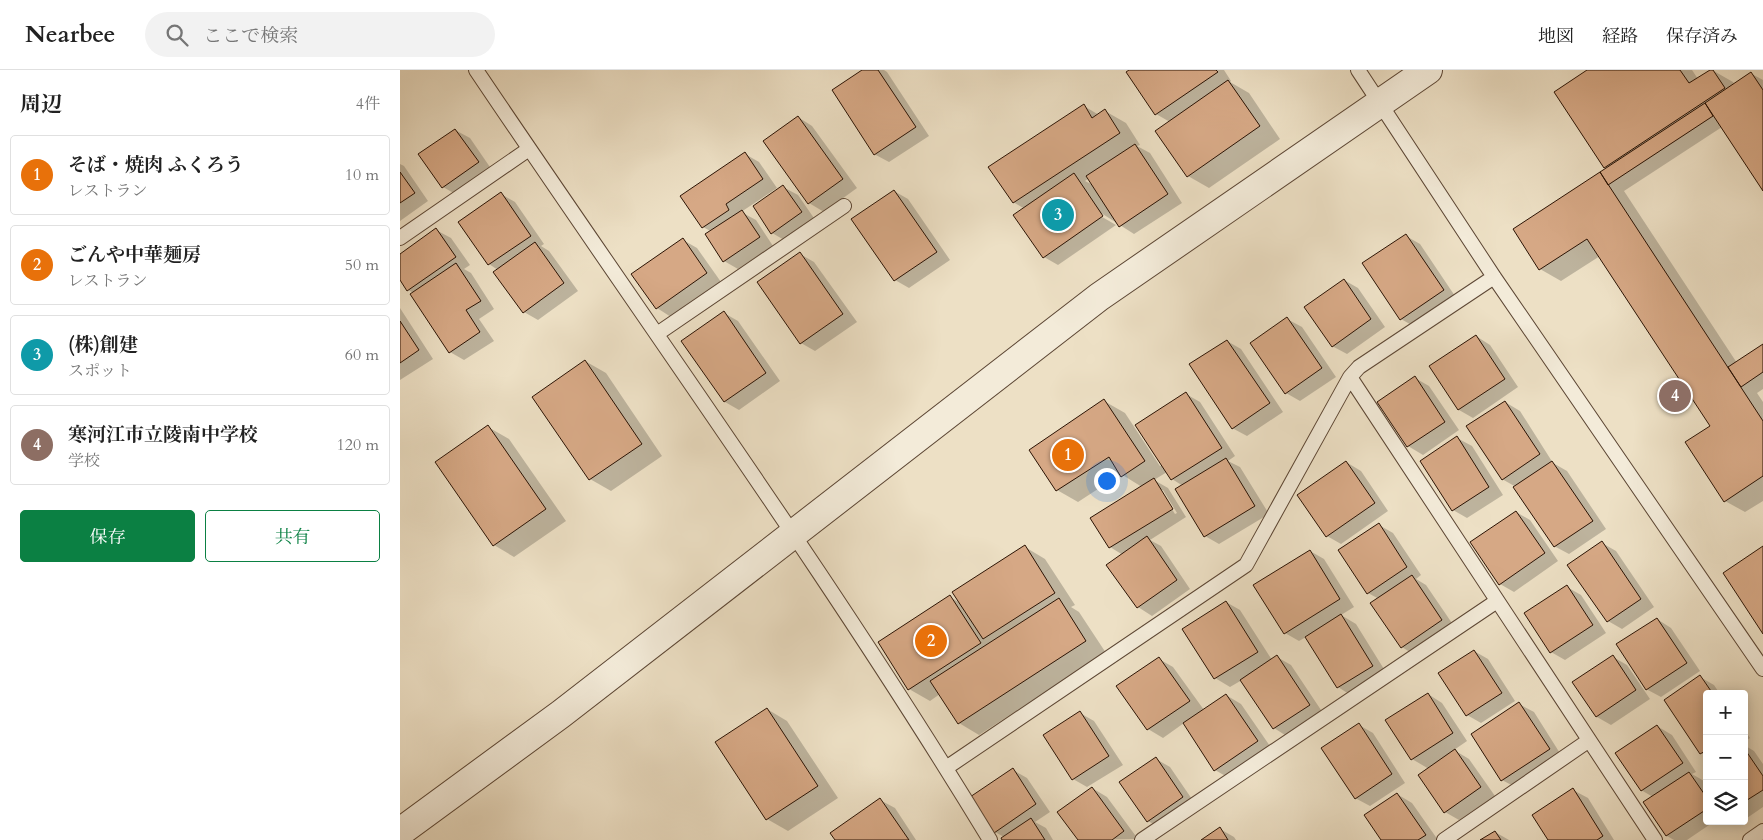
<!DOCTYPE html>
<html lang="ja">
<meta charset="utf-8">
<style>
:root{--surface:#fff;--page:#f2f2f2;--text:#222;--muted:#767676;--line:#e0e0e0;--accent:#0b8043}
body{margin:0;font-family:Cardo,"Noto Serif JP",serif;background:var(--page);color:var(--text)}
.controls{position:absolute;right:15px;bottom:15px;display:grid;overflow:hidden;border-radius:5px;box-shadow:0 2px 12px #0003}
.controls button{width:45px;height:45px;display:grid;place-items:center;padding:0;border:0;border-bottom:1px solid var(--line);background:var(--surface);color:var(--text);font:25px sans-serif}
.you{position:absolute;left:706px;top:410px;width:18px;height:18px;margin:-12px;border:4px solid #fff;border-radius:50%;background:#1a73e8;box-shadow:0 0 0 8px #1a73e833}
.badge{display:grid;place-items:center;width:32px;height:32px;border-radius:50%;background:var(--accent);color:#fff;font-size:16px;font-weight:700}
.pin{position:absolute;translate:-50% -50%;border:2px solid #fff;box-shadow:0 1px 5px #0006}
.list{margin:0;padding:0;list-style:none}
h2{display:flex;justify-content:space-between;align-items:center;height:65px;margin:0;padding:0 20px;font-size:21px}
h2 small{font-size:16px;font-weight:400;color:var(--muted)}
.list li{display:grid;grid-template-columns:32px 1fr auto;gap:15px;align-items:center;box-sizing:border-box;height:80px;margin:0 10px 10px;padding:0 10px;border:1px solid var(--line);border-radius:5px}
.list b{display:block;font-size:19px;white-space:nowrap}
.list p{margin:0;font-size:16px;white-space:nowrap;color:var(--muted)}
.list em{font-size:16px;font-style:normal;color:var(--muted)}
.actions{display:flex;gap:10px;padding:15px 20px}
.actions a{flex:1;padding:11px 0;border:1px solid var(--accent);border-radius:5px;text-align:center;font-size:18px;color:var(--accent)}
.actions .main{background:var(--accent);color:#fff}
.icon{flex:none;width:28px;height:28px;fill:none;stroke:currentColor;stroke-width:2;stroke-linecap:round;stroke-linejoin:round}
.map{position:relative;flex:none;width:1363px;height:770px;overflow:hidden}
header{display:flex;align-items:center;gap:30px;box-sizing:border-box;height:70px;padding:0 25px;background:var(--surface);border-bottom:1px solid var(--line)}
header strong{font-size:24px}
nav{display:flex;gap:28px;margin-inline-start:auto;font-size:18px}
.search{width:350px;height:45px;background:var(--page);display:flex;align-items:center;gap:12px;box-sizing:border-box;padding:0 18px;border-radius:28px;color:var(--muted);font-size:19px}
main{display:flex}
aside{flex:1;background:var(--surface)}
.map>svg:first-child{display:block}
.shadow{fill:#0003;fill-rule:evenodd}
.building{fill:#d6a885;stroke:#2b1304}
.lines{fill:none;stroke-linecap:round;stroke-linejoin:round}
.service-casing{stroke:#5c4634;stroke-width:16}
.tertiary-casing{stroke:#5c4634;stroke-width:30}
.service{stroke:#f3ebd9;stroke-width:14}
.tertiary{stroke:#f3ebd9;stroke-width:28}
</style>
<header>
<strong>Nearbee</strong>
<div class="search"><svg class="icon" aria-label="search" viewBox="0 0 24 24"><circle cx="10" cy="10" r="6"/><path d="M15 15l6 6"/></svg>ここで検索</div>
<nav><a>地図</a><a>経路</a><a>保存済み</a></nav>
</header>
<main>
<aside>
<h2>周辺<small>4件</small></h2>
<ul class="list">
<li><span class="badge" style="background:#e8710a">1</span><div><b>そば・焼肉 ふくろう</b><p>レストラン</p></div><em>10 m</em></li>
<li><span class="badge" style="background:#e8710a">2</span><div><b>ごんや中華麺房</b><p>レストラン</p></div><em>50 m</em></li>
<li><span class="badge" style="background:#0f9aa8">3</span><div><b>(株)創建</b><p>スポット</p></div><em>60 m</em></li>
<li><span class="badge" style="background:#8d6e63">4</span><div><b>寒河江市立陵南中学校</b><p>学校</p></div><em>120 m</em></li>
</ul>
<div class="actions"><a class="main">保存</a><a>共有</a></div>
</aside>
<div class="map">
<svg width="1363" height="770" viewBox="0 0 1363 770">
<rect width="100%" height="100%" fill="#ede0c5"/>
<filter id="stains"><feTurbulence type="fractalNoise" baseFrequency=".004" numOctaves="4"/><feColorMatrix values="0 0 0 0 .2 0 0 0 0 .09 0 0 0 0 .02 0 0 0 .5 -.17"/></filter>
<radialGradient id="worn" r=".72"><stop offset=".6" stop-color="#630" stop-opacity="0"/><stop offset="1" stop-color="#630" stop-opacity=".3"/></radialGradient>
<!-- shadow -->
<path class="shadow" d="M464,0H484L487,2L529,66L489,92L474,84Z
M731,0H824L831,11L830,12L849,23L880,69L809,118L788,106L757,61L770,52L756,44Z
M1189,0H1292L1298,9L1312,0L1333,12L1335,15L1352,4L1363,10V119L1322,57L1224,121L1337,293L1363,275V319L1357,323L1363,332V431L1345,442L1325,431L1311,356L1200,186L1161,211L1140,199L1207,98L1204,97Z
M684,36L699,45L705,41L726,53L740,75L737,76L750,83L782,133L734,164L698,141L697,144L716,155L658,195L644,187L625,139L613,132ZM689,108L693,115L685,111Z
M398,47L412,56L457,118L424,142L409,133L365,71Z
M55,60L70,68L92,100L57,125L43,117Z
M345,84L359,92L377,118L341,142L356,150L373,176L338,199L324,191L312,162L303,157Z
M0,94L4,96L28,131L0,151Z
M383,117L398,125L416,151L386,171L372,163Z
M494,121L508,129L550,190L509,218L495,210Z
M101,124L115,132L144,174L141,176L149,181L178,221L138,250L124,242L98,200L89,194Z
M36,160L51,168L70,195L64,199L71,203L94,239L79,249L94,271L64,290L50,282L14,223L8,220L0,208V185Z
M1006,166L1020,174L1057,229L1015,257L1001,249Z
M283,170L297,178L321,212L271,247L257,238Z
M400,184L414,192L457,252L415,281L401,273Z
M944,210L958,218L985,257L947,284L932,276Z
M0,238L33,289L0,310Z
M324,243L338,251L380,311L339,340L325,332L283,271Z
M887,249L902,257L936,307L900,331L886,323Z
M1076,266L1090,275L1118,317L1073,348L1059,340L1030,297Z
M827,271L841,279L883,342L847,366L832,358Z
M185,291L206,303L262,386L211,421L190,409L134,327Z
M1015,308L1029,316L1059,360L1023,385L1008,376L979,332Z
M786,324L800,332L835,386L828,391L840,397L869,444L819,474L805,466L783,416L772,409L767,402L754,410L768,418L786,447L750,470L761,476L790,519L752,546L738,537L723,485L710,477L692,449L742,417L721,404L678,432L657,420L631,380L704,331L725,343L760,396L762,395ZM760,420H763L777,443L775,444Z
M1105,332L1120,341L1153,393L1167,401L1206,459L1169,484L1154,476L1116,417L1102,409Z
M88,357L109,369L166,451L114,487L94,475Z
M1057,368L1072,376L1103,425L1067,448L1053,440Z
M946,392L961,401L988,441L941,474L927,466Z
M1116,442L1130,450L1158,491L1114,522L1100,514Z
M979,455L993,463L1021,505L1016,509L1026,515L1056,559L1016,586L1002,577L979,529L968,523Z
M1202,473L1216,481L1254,537L1222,559L1208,551Z
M625,477L645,489L675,535L671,537L679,542L706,583L579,665L559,653L540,624L530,631L509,619L550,527L562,534Z
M910,481L924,489L954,537L941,545L956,554L987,604L952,626L938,617L906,567L899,571L885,563Z
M1167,517L1181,525L1206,563L1165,590L1151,582Z
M826,532L840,540L872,590L877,587L891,595L923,643L888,667L874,658L842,610L830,617L815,608L784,559Z
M1257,549L1271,558L1300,601L1261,627L1246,619Z
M1074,581L1088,589L1115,631L1081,653L1067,645Z
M1213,587L1227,595L1250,629L1211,655L1197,647L1174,612Z
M759,589L773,597L804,640L826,625L841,634L872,679L829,708L815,700L784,653L763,668L748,659L718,617Z
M1300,607L1314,615L1320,624H1307V686L1301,683Z
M1028,624L1042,633L1067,671L1054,680L1069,689L1095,726L1059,750L1045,742L1029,699L1012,689Z
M1119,634L1134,642L1163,688L1117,718L1102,710Z
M367,639L387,651L438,728L388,761L367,749Z
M680,643L694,651L723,695L687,717L673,709Z
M959,655L973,663L1005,713L970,736L955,728Z
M1257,656L1272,665L1296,702L1292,704L1304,711L1307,716V751H1315L1287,770H1274L1267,766L1245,733L1253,727L1241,720Z
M1344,659L1350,668L1344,672Z
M1344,675L1354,681L1363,694V737L1347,748L1344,746Z
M756,689L770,697L796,735L762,759L748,751Z
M613,700L627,708L650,742L635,752L646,758L653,770H604V767L595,762Z
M692,718L707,727L738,769L679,770Z
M1173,720L1188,728L1214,770H1150Z
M997,724L1012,733L1038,770H983Z
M480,730L495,738L516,770H437Z
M820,759L834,767L836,770H803Z
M1095,762L1109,770H1082Z"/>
<!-- building -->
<path class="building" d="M462,0H478L516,57L474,85L432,20Z
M729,0H816L818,2L755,45L726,2Z
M1187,0H1280L1289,13L1310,0H1313L1325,18L1204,98L1154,22Z
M1351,2L1363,20V121L1305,33Z
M828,10L860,56L787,107L755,61Z
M1305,33L1313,46L1208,115L1200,102Z
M684,34L692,48L705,39L720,63L613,133L588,97Z
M398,46L443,109L408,134L363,71Z
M55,59L79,92L42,118L18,84Z
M735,74L768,124L719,157L686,106Z
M345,82L363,109L326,134L329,140L302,158L280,126Z
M0,102L15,123L0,133Z
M1200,102L1363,351V406L1324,432L1285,372L1310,356L1187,169L1139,200L1113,159Z
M674,103L703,146L643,188L613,145Z
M383,115L402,142L371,164L353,136Z
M494,120L537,182L494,211L451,149Z
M101,122L131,166L88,195L58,152Z
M342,140L360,167L323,192L305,164Z
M36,158L56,187L7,221L0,210V184Z
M1006,164L1044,220L1000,250L962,193Z
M283,168L307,203L256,239L231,204Z
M135,172L164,213L123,243L93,202Z
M400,182L443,244L400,274L357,212Z
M56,193L81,231L66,240L80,262L49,283L10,224Z
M944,209L971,249L932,277L904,237Z
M324,241L366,303L324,332L281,271Z
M887,247L922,298L885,324L850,273Z
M0,251L19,280L0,293Z
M1076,265L1105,309L1058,340L1029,296Z
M827,270L870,333L832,359L789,294Z
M1363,274V302L1341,317L1328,297Z
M185,290L242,374L189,410L132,327Z
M1015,306L1045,352L1007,377L977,332Z
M786,322L822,378L771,410L735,355Z
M704,329L745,391L721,407L709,387L656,421L629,380Z
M1105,331L1140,384L1102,410L1066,356Z
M88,355L146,439L93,476L35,392Z
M1057,366L1089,417L1052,441L1020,391Z
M826,388L855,436L804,467L775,419Z
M946,391L975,433L926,467L897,425Z
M1152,391L1193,451L1154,477L1113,417Z
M754,408L773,439L709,478L690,448Z
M1116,441L1145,483L1099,515L1070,472Z
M979,453L1007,497L967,524L938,480Z
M747,466L777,510L737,538L706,495Z
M1202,471L1241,529L1207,552L1167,495Z
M625,475L655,523L583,569L552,522Z
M1363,476V564L1323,503Z
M910,480L940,529L884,564L853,515Z
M1012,505L1042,550L1001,578L970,533Z
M1167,515L1193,555L1150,583L1124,543Z
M550,525L581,573L508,620L478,572Z
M659,528L686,571L558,654L530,611Z
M826,531L858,582L814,609L782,559Z
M941,544L973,596L937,618L905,567Z
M1257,548L1287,593L1246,620L1216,574Z
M1074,580L1102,623L1066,646L1038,603Z
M877,585L910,635L873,659L840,610Z
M1213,585L1236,620L1196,647L1172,612Z
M759,587L790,631L747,660L716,616Z
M1300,605L1313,624H1307V680L1300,684L1264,630Z
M1028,623L1053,663L1011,690L985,650Z
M826,624L858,671L814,701L783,653Z
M1119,632L1150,679L1101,711L1071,664Z
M367,638L418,716L366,750L315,672Z
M680,641L709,686L672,710L643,665Z
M959,653L992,704L955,729L921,678Z
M1257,655L1283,693L1241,721L1215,683Z
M1344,678L1363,706V720L1344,732Z
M1055,679L1081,717L1044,743L1018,705Z
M756,687L783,727L747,752L719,712Z
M613,698L636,734L594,763L570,727Z
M1289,702L1307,728V739L1266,766L1243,732Z
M692,717L724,761L712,770H678L657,742Z
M1173,718L1203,766L1197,770H1148L1132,745Z
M997,723L1026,765L1018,770H981L964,745Z
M480,728L509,770H435L430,763Z
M631,748L645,770H602L601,768Z
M820,757L828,770H801Z
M1095,761L1101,770H1080Z"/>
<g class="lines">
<defs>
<path id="service" d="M76,0C248,256 430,506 590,770
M958,0L1094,207L1363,599
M0,168L129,79
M1094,207L959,297L950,307L1255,770
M257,264L444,136
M546,698L846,495L950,307
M742,770L1097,531
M1044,770L1188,671
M1350,770L1363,761"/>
<path id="tertiary" d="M0,762L161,644L699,227L1028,0"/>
</defs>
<!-- service casing -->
<use href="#service" class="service-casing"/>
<!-- tertiary casing -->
<use href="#tertiary" class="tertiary-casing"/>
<!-- service -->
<use href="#service" class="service"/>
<!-- tertiary -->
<use href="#tertiary" class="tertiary"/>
</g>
<rect width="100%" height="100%" filter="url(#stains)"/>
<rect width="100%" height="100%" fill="url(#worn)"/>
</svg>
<div class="controls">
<button>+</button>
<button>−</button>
<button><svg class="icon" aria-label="layers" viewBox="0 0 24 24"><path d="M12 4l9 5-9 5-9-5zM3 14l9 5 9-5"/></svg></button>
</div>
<div class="you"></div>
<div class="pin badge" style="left:668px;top:385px;background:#e8710a">1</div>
<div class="pin badge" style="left:531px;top:571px;background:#e8710a">2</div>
<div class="pin badge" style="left:658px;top:145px;background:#0f9aa8">3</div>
<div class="pin badge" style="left:1275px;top:326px;background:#8d6e63">4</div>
</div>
</main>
